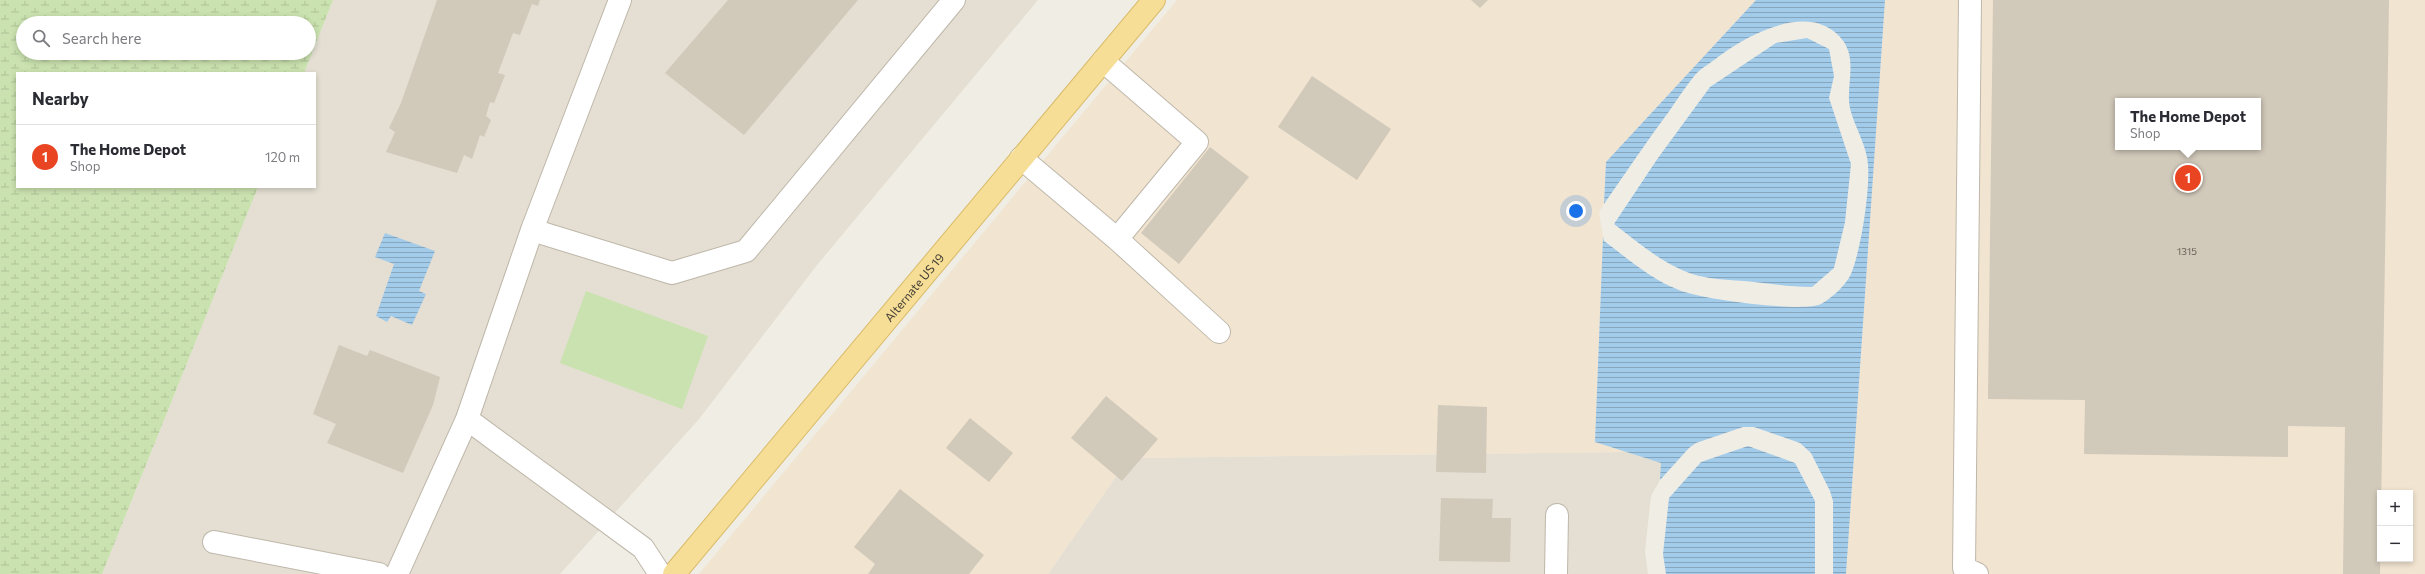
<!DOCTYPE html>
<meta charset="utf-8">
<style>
:root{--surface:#fff;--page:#f7f7f7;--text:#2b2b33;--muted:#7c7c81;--line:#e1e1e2;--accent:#e94522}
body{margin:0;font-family:Commissioner,sans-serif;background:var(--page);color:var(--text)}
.controls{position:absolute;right:12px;bottom:12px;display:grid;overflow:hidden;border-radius:0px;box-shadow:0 2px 6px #0003}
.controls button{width:36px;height:36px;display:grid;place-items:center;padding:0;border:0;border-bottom:1px solid var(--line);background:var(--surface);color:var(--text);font:20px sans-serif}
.you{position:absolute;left:1576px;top:211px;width:14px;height:14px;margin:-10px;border:3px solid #fff;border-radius:50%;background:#1a73e8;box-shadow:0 0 0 6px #1a73e833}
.badge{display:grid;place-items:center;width:26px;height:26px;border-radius:50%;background:var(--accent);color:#fff;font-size:13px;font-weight:700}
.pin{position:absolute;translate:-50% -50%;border:2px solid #fff;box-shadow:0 1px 4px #0006}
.popup{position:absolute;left:2115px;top:98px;width:146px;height:52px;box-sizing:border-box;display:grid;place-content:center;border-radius:0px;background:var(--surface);filter:drop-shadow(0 1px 3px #0005);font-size:13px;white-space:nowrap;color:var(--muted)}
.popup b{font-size:15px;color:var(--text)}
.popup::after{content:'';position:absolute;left:50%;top:100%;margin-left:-8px;border:8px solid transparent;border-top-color:var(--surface)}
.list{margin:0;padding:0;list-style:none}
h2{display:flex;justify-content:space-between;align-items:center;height:52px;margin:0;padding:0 16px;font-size:17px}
h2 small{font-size:13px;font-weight:400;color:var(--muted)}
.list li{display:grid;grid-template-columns:26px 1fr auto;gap:12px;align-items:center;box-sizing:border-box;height:64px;padding:0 16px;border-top:1px solid var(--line)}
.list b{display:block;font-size:15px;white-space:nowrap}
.list p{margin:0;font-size:13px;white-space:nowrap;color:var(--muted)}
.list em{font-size:13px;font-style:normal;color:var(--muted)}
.icon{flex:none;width:22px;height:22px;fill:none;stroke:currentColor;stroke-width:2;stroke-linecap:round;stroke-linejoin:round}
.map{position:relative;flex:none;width:2425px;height:574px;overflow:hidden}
.search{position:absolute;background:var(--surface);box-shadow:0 2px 6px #0003;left:16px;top:16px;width:300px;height:44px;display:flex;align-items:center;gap:10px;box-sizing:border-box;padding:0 14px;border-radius:22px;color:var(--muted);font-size:15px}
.panel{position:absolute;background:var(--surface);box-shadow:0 2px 6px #0003;left:16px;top:72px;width:300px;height:116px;border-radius:0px}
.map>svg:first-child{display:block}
.residential{fill:#e4dfd2}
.commercial{fill:#f1e4d0;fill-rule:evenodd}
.wetland{fill:url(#wetland-marsh);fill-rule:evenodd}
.pitch{fill:#cae2af}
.water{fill:url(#water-rules)}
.building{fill:#d1c9ba;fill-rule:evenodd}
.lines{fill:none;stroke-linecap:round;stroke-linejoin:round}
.minor-casing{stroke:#beb7aa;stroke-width:24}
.major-casing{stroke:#d9bb69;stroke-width:24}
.minor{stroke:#fff;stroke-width:22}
.major{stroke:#f6de97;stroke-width:22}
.labels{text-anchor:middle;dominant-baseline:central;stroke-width:3.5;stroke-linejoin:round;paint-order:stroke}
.number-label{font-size:10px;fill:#666056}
.street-label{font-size:12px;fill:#423d34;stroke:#fff}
</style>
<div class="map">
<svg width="2425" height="574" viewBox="0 0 2425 574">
<defs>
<pattern id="wetland-marsh" width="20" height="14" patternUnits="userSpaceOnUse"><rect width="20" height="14" fill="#cae2af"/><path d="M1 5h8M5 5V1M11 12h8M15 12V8" fill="none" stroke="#afc397"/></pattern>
<pattern id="water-rules" width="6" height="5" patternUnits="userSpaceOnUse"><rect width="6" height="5" fill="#a3cbea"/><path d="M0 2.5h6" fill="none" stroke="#86a6be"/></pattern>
</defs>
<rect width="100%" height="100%" fill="#f0ede4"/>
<!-- residential -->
<path class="residential" d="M333,0H1038L817,265L699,419L560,574H102L258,187H315V73H304Z
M1626,452L1662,463L1660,480L1651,496L1645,551L1648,574H1048L1129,458Z"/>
<!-- commercial -->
<path class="commercial" d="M1177,0H1756L1606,162L1604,204L1599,212L1603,237L1595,442L1626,452L1129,458L1048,574H699Z
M1885,0H2425V574H1846ZM2118,101H2258V147H2118ZM2380,493H2410V559H2380Z"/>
<!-- wetland -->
<path class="wetland" d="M0,0H333L304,73H17V187H258L102,574H0ZM23,23H309V53H23Z"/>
<!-- pitch -->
<path class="pitch" d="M586,291L708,336L682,409L560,363Z"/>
<!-- water -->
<path class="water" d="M1756,0H1885L1846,574H1833V501L1830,491L1811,453L1800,443L1754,427H1743L1696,443L1689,448L1660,480L1661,463L1595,442L1603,237L1604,241C1627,258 1652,280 1679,290C1699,299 1804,313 1821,304C1832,298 1846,285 1851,274C1861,250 1870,191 1868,165C1867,147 1856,129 1851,112C1844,90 1858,64 1844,42C1814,0 1751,32 1718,57C1711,63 1701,68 1695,75C1686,86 1678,98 1670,110C1647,141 1626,172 1604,204L1606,162Z
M1807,38L1829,49L1834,76L1829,98L1851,164L1845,222L1834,268L1812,287C1792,287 1774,284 1754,282C1729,279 1705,281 1682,270C1657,259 1635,240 1614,224L1658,158L1710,87L1776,43Z
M385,233L435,251L419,291L426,294L412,325L391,316L387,322L376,316L394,264L375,257Z
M1748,446L1795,463L1815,501V574H1666L1663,554L1669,498L1701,462Z"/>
<!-- building -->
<path class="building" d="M437,0H540L538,6L532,4L520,35L513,33L498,73L505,75L494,103L490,102L486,116L491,120L484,137L480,135L472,159L464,155L457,173L386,152L395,132L389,128L401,103Z
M728,0H858L744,135L665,73Z
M1471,0H1488L1480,8Z
M1993,0H2389L2380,574H2343L2345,427L2288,426V457L2084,454L2085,400L1988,399ZM2118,101H2258V147H2118Z
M1312,76L1391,129L1357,180L1278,127Z
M1210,147L1249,177L1179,264L1141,233Z
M339,345L367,356L370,350L440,377L433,405L403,473L327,443L336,424L313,414Z
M1106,396L1158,439L1122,481L1071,438Z
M1438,405L1487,407L1486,473L1436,472Z
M970,418L1013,453L989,482L946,448Z
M900,489L984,555L969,574H868L875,564L854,547Z
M1441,498L1493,499L1492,518H1511L1510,562L1439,561Z"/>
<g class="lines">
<defs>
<path id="minor" d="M1970,0L1964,568L1977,574
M1103,61L1197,142L1117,239
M1021,158L1117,239L1219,332
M532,230L620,0
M467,419L532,230L672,273L746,251L954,0
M214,542L379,574
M397,574L467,419L643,548L660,574
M1556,574L1557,515"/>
<g id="major">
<path id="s1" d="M674,574L1154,0"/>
</g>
</defs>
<!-- minor casing -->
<use href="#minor" class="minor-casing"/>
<!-- major casing -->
<use href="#major" class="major-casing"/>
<!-- minor -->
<use href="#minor" class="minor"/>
<!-- major -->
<use href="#major" class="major"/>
</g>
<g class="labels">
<!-- number labels -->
<g class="number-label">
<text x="2187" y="251">1315</text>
</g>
<!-- street labels -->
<g class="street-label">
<text stroke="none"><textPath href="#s1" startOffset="374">Alternate US 19</textPath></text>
</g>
</g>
</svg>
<div class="controls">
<button>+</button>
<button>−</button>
</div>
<div class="you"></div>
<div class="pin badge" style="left:2188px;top:178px">1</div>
<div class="popup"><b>The Home Depot</b>Shop</div>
<div class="search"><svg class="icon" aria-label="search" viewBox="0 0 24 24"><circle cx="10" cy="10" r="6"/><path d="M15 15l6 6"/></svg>Search here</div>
<section class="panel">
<h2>Nearby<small></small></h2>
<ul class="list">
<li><span class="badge">1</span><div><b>The Home Depot</b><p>Shop</p></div><em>120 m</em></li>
</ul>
</section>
</div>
